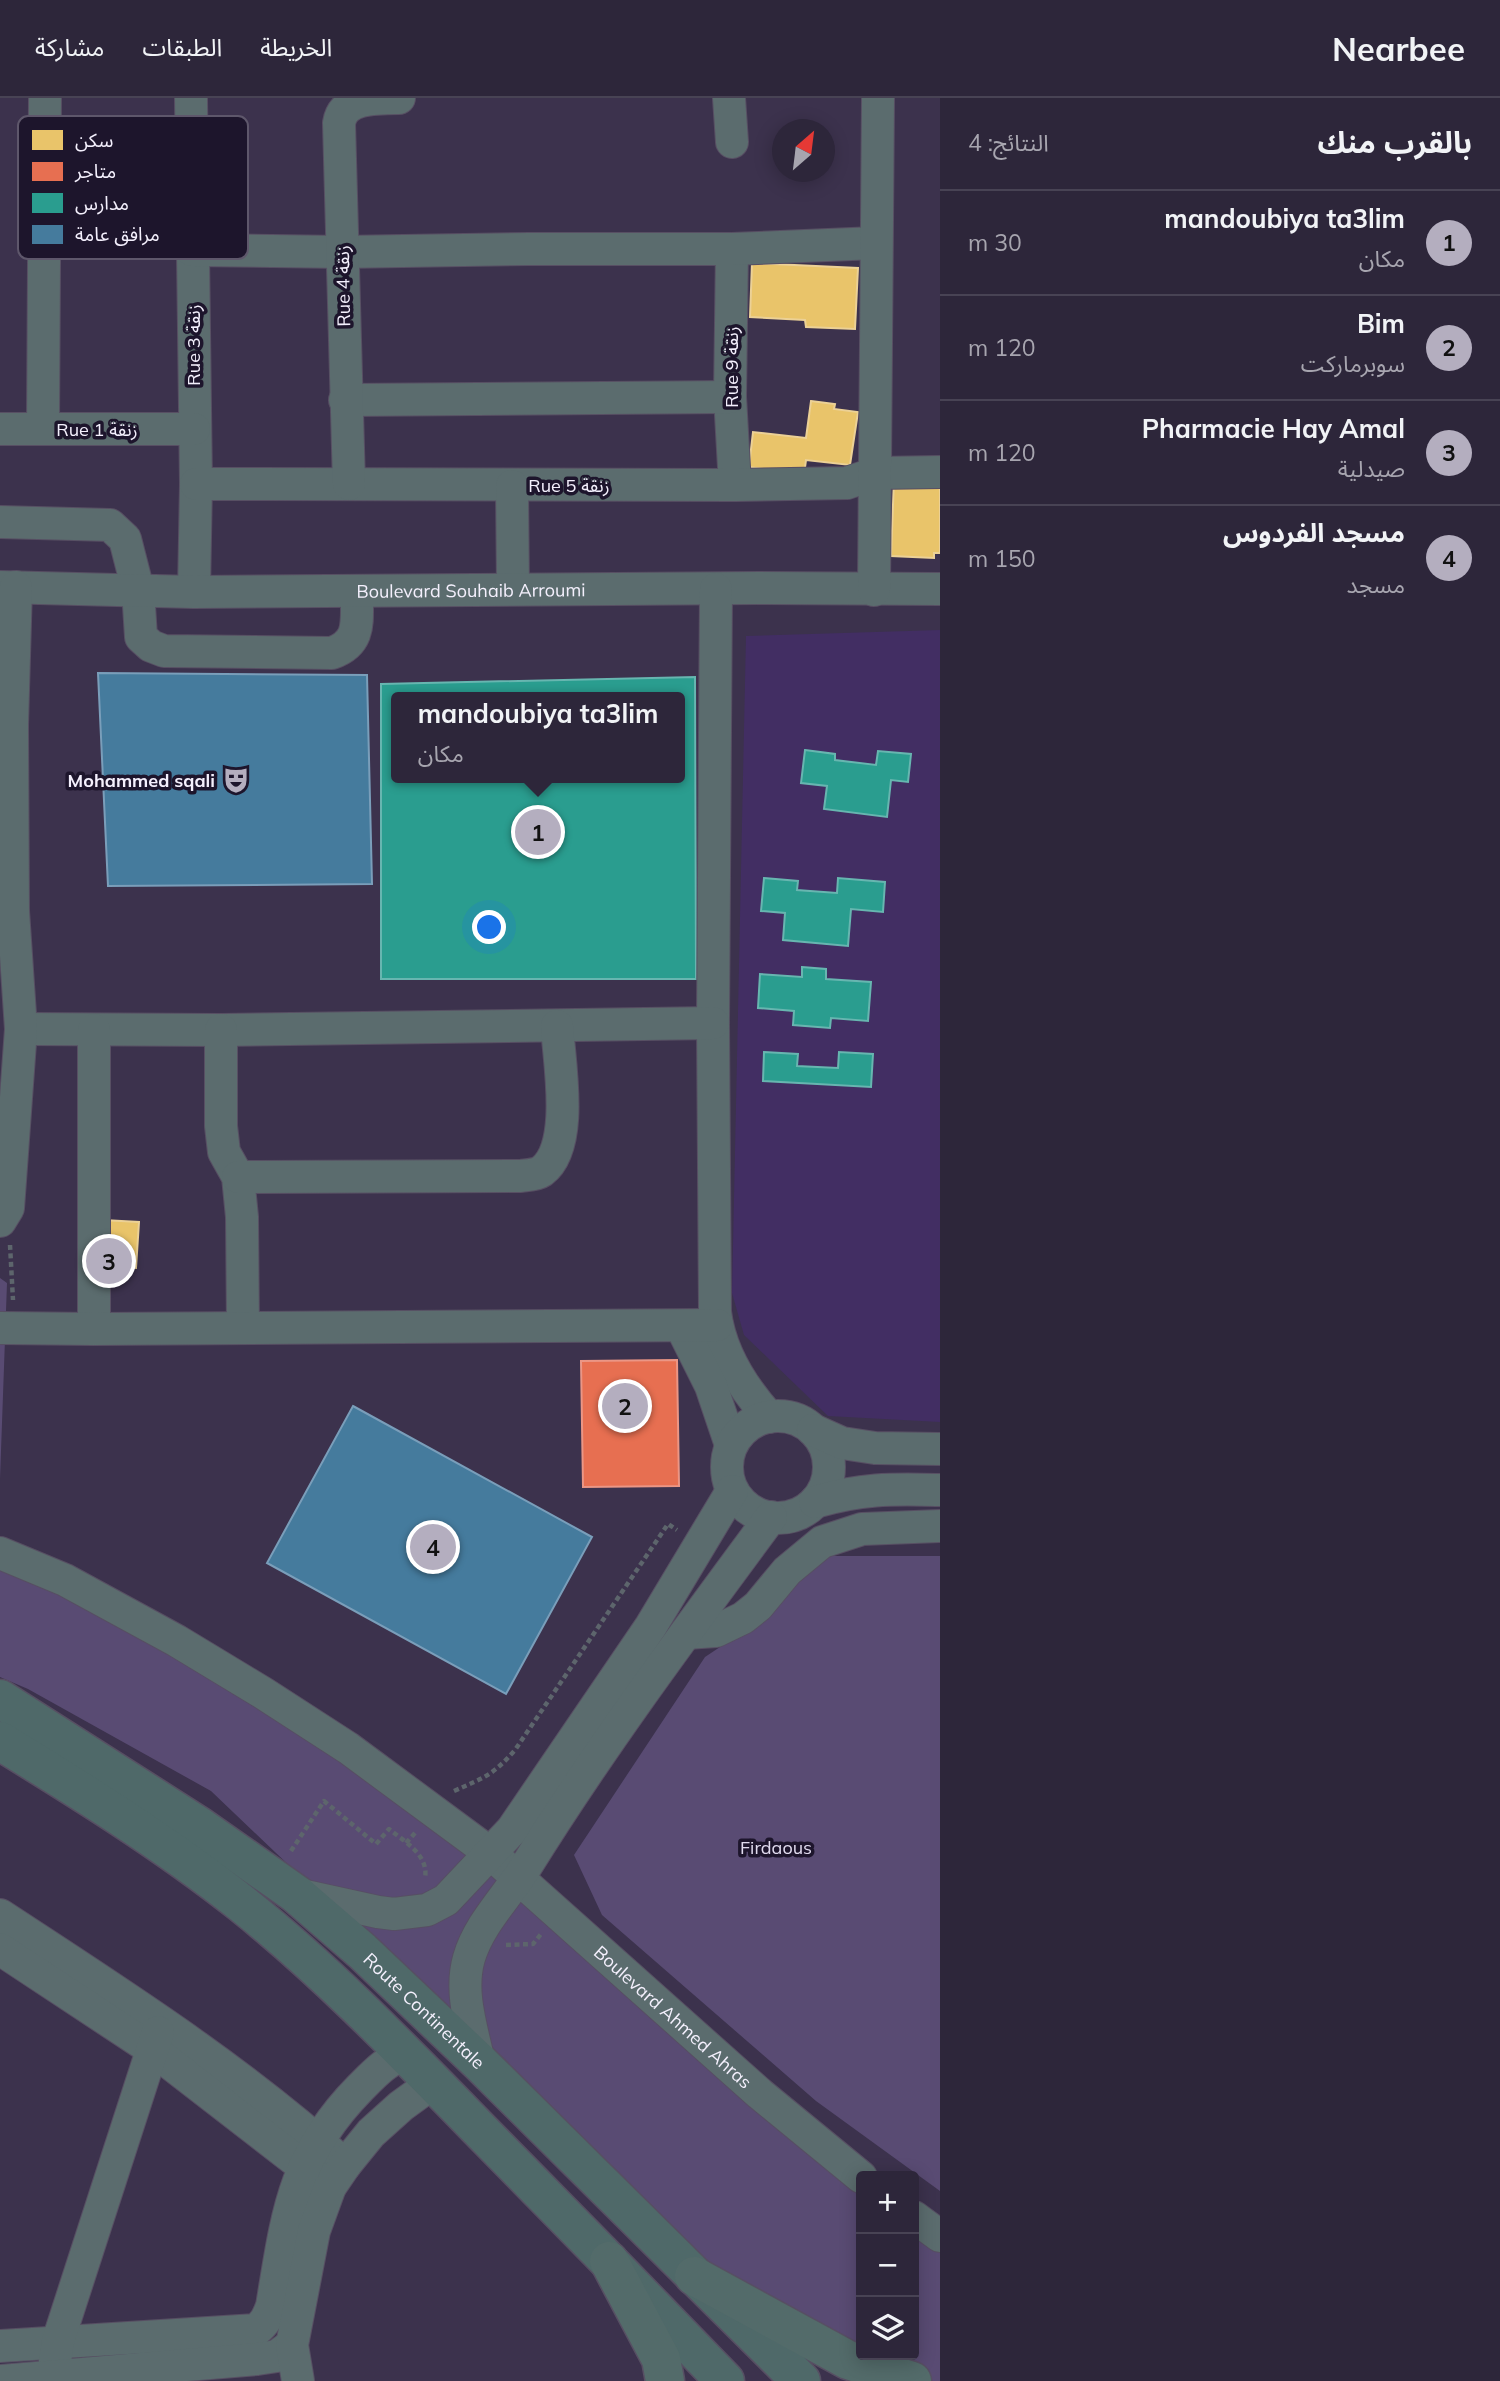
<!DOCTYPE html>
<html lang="ar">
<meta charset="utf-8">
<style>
:root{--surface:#2d263a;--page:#352e42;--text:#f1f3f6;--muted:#a7a5af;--line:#484354;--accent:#b4aebf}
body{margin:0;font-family:Mulish,"Noto Sans Arabic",sans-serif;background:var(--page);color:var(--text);direction:rtl}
.controls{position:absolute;right:21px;bottom:21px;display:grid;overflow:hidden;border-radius:7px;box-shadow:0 4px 18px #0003}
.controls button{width:63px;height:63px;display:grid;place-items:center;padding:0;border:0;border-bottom:2px solid var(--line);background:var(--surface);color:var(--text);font:35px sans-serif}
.compass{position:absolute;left:772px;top:21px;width:63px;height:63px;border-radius:50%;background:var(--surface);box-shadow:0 4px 18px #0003;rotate:28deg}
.you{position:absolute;left:490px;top:830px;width:24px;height:24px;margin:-18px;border:5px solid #fff;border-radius:50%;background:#1a73e8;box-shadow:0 0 0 10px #1a73e833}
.badge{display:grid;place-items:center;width:46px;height:46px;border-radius:50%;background:var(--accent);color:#111;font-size:23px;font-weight:700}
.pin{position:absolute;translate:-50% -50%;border:4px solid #fff;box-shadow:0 2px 7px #0006}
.popup{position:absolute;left:391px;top:594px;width:294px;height:91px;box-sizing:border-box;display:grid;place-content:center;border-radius:7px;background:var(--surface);filter:drop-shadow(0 2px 5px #0005);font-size:23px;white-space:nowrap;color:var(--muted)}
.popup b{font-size:26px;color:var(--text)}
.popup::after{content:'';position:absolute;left:50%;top:100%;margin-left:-14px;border:14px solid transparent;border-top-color:var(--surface)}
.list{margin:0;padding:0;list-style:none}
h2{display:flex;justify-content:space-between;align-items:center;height:91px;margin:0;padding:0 28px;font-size:30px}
h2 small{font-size:23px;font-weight:400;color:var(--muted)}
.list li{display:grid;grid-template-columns:46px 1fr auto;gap:21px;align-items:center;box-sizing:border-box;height:105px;padding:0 28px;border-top:2px solid var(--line)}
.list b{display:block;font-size:26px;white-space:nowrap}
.list p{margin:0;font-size:23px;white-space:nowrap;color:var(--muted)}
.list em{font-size:23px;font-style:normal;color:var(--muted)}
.icon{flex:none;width:38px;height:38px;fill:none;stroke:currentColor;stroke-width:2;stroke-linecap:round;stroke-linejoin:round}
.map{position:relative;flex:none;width:940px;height:2283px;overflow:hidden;direction:ltr}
header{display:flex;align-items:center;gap:42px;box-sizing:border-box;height:98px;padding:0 35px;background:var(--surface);border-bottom:2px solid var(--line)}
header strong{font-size:33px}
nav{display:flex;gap:38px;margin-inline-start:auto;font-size:24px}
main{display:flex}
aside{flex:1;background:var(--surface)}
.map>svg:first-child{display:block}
.built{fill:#422e63}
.green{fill:#594b73}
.homes{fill:#e9c46a;stroke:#ecd196;stroke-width:2}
.shops{fill:#e76f51;stroke:#eb9685;stroke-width:2}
.schools{fill:#2a9d8f;stroke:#67b6b0;stroke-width:2;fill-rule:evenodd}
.public{fill:#457b9d;stroke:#7a9eba;stroke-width:2}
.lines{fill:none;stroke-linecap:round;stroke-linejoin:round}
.minor-casing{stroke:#574f63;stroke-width:34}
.major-casing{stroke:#574f63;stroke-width:41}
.highway-casing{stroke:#574f63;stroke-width:41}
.path{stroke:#5d656c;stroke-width:4.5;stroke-dasharray:5 3.5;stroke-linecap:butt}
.minor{stroke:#5b6c6e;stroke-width:32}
.major{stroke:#4f6969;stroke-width:38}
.highway{stroke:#536b6a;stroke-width:38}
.labels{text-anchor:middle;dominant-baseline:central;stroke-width:7;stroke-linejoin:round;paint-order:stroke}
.street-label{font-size:18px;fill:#f4f0fd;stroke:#1d152c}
.poi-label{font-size:18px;font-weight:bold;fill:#f4f0fd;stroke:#1d152c;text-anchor:end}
.park-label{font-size:18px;fill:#e1dbef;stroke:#1d152c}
.key{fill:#1d152c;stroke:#5e576b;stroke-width:2}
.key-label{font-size:19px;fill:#f4f0fd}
</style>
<header>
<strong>Nearbee</strong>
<nav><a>الخريطة</a><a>الطبقات</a><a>مشاركة</a></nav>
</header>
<main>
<aside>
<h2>بالقرب منك<small>النتائج: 4</small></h2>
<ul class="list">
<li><span class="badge">1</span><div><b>mandoubiya ta3lim</b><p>مكان</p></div><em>30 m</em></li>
<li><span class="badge">2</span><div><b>Bim</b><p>سوبرماركت</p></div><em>120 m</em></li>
<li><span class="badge">3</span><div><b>Pharmacie Hay Amal</b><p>صيدلية</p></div><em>120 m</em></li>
<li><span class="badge">4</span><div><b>مسجد الفردوس</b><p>مسجد</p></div><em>150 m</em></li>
</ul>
</aside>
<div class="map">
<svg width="940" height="2283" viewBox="0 0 940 2283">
<rect width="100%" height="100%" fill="#3c324d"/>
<!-- built -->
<path class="built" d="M940,532V1324L828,1318L744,1237L732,1195L746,538Z"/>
<!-- green -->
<path class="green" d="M0,1180L7,1185L0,1381Z
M0,1443L258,1577L861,2079V2257H914V2119L940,2138V2283H912L712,2193L319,1796L211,1693L28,1591L0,1579Z
M813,1458H940V2093L816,2003L602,1817L574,1757L705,1559L750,1529Z"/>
<!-- homes -->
<path class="homes" d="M752,165L858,170L855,231L806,229L805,222L750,219Z
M811,303L835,306L834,311L858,314L850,367L806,362L804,377L749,369L753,334L806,340Z
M894,381L940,383V455H934V460L891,458Z
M103,1122L139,1124L136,1170L101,1168Z"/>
<!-- shops -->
<path class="shops" d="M677,1262L679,1388L583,1389L581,1263Z"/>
<!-- schools -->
<path class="schools" d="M695,579L696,881H381V586ZM396,599H680V680H396Z
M805,652L835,656V662L876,667L878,653L911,656L908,684L891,682L887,719L824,711L827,688L801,685Z
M764,780L798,783L797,792L837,795L838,780L885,784L883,814L851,811L848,848L783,842L785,815L761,813Z
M802,869L826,871V881L871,884L868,923L831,920L830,930L793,927L794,913L758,910L760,876L802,879Z
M764,954L798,956L797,968L838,970L839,954L873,956L871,989L763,983Z"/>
<!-- public -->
<path class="public" d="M98,575L367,577L372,786L108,788Z
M353,1308L592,1439L506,1596L267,1465Z"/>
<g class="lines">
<defs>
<g id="minor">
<path d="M191,0L196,386L194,494"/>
<path d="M729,0L732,44"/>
<path d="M732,151L730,299L735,387"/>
<path d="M192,152L342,154L529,151H732L876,145"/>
<path d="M345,302L730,299"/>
<path d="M43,330L45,0"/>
<path d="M0,331H194"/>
<path d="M196,386L735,387L847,385L876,375L940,374"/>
<path d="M349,386L339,25C343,0 373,0 399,0"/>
<path d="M512,388L513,491"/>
<path d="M0,424L110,427L125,441L138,492L141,539L151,548L164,553L332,555C363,544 356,521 357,493"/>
<path id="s1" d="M0,489L194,494L757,490L940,491"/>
<path d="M716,491L713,925L715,1214C720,1254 742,1289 769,1319"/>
<path d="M874,492L878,0"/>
<path d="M21,931L221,932L713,925"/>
<path d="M94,932V1231"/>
<path d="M221,932V1028L224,1054L238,1079L242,1119L243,1230"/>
<path d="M238,1079L521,1078C528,1077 536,1077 542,1073C575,1048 559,964 557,928"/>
<path d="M0,1123L8,1110L21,931L13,813L12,627L16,489"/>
<path d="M681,1228L711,1288L731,1347"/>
<path d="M0,1230L94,1231L717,1227"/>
<circle cx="778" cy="1369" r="51"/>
<path d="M813,1332L842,1345L875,1350L940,1351"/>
<path d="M815,1404C862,1390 892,1391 940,1392"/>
<path id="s2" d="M0,1455L65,1482L177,1543L263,1595L348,1650L490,1755L760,1996L861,2079"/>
<path d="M686,1535L716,1533L743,1520L758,1508L787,1473L822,1444L862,1431L940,1428"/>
<path d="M296,1796L378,1814L394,1816L427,1812L446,1802L512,1732L651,1528L732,1393"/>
<path d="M0,1817C119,1895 239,1971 345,2067"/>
<path d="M0,1851L153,1952L330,2089"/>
<path d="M479,1964C472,1931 459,1894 469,1860C479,1826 506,1800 525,1770C600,1649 686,1534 771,1419"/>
<path d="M914,2119L940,2138"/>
<path d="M0,2248L256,2232C265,2225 268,2219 272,2208C287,2118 292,2059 360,1990C374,1976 387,1962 406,1955"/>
<path d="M53,2277L58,2243L158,1934"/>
<path d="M0,2283L257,2261L277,2258L292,2247"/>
<path d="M298,2283L292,2247L314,2133L330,2089L345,2067L371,2035L401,2008L434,1984"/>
</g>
<g id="major">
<path id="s3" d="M0,1601L199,1728L296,1796L362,1853L479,1964L801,2283"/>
<path d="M0,1643C83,1694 165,1745 241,1805C326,1873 402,1952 478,2030C561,2114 643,2198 725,2283"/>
</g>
<path id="highway" d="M609,2163L661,2261L665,2283
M694,2178L848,2262L912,2283"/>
</defs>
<!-- minor casing -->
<use href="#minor" class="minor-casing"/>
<!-- major casing -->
<use href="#major" class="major-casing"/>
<!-- highway casing -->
<use href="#highway" class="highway-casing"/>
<!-- path -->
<path class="path" d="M10,1147L13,1202
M454,1693C485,1679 492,1678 515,1652L668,1426L677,1432
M406,1745L415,1735
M291,1753L324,1703L376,1746L389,1731C405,1744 429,1757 425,1780
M506,1847L533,1846L541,1836"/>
<!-- minor -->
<use href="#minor" class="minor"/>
<!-- major -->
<use href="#major" class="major"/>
<!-- highway -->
<use href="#highway" class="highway"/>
</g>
<!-- icons -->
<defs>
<symbol id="theatre-bare" viewBox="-9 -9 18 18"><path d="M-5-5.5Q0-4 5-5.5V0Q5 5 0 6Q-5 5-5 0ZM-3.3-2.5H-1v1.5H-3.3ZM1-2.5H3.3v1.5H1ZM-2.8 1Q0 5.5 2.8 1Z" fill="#b4aebf" stroke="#1d152c" stroke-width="2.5" paint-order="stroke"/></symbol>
</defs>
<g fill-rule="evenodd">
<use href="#theatre-bare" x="217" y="663" width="38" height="38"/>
</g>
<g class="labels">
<!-- street labels -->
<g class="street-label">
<text transform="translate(343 188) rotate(-91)">Rue 4 زنقة</text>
<text transform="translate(193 247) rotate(-90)">Rue 3 زنقة</text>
<text transform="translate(731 269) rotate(-90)">Rue 9 زنقة</text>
<text x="97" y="331">Rue 1 زنقة</text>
<text x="569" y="387">Rue 5 زنقة</text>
<text stroke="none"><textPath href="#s1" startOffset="471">Boulevard Souhaib Arroumi</textPath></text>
<text stroke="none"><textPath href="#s3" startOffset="528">Route Continentale</textPath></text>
<text stroke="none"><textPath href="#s2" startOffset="822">Boulevard Ahmed Ahras</textPath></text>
</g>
<!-- poi labels -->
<g class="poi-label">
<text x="215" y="682">Mohammed sqali</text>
</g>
<!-- park labels -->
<g class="park-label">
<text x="776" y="1749">Firdaous</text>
</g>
</g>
<!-- legend -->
<rect x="18" y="18" width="230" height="143" rx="10" class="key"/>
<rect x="32" y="32" width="31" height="20" fill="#e9c46a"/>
<rect x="32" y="64" width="31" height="19" fill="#e76f51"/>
<rect x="32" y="95" width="31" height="20" fill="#2a9d8f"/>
<rect x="32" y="127" width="31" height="19" fill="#457b9d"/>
<g class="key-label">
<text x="75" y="49">سكن</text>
<text x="75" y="80">متاجر</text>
<text x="75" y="112">مدارس</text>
<text x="75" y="143">مرافق عامة</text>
</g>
</svg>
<div class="controls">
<button>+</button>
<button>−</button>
<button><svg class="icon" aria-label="layers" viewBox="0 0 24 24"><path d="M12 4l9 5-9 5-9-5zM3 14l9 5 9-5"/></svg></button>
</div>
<svg class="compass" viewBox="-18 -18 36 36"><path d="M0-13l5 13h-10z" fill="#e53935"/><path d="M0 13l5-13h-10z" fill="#a7a5af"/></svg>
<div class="you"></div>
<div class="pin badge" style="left:538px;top:734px">1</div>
<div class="popup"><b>mandoubiya ta3lim</b>مكان</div>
<div class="pin badge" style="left:625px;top:1308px">2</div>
<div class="pin badge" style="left:109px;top:1163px">3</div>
<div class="pin badge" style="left:433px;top:1449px">4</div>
</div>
</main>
